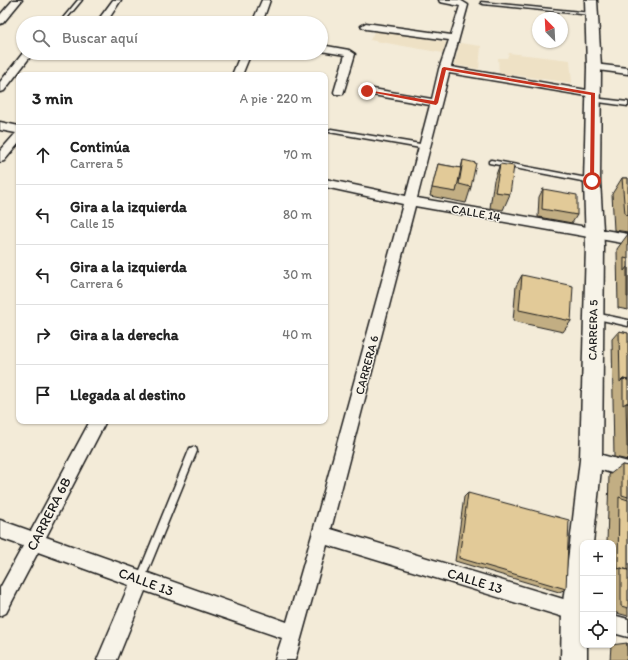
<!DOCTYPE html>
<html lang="es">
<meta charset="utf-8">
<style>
:root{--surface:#fff;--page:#f2f2f2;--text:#222;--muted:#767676;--line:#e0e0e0}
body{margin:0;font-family:Itim,sans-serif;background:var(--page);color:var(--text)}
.controls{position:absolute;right:12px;bottom:12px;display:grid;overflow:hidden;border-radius:8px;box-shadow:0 1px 3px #0004}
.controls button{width:36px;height:36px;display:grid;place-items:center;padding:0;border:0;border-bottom:1px solid var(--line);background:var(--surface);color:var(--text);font:20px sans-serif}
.compass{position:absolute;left:532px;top:12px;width:36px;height:36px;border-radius:50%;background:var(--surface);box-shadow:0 1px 3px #0004;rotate:336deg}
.stop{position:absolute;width:12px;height:12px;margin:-9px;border:3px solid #c8321e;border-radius:50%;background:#fff}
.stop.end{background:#c8321e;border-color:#fff;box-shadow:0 1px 4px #0008}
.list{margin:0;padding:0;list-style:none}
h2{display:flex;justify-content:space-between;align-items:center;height:52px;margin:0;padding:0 16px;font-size:17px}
h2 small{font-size:13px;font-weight:400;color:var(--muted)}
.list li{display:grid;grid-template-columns:26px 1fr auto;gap:12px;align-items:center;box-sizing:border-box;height:60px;padding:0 16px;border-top:1px solid var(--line)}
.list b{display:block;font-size:15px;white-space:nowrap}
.list p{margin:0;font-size:13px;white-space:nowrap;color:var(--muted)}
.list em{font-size:13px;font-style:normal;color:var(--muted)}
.icon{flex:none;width:22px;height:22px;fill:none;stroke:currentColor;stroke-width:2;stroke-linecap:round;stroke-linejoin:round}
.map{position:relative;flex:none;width:628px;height:660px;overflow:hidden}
.search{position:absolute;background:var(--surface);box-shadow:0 1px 3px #0004;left:16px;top:16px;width:312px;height:44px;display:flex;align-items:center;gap:10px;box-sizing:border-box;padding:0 14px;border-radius:22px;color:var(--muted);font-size:15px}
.panel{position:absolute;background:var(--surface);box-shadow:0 1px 3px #0004;left:16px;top:72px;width:312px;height:352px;border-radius:8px}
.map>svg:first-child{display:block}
.built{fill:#eee1c5}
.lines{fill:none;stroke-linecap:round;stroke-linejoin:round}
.lane-casing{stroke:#1c1c1c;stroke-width:3}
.street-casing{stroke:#1c1c1c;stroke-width:3}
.secondary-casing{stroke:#1c1c1c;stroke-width:3}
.lane{fill:#f7f3e8;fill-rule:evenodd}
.street{fill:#f7f3e8;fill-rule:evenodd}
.secondary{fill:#f7f3e8;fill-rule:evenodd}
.wall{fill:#c2ae83;stroke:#1c1c1c}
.building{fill:#e2ca98;stroke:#1c1c1c}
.route{fill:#c8321e}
.labels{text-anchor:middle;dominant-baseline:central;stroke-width:3;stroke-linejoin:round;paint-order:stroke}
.street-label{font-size:12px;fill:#1c1c1c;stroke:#f7f3e8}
.near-street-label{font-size:14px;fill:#1c1c1c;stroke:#f7f3e8}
</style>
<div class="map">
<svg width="628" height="660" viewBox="0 0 628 660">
<rect width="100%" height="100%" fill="#f3ebd8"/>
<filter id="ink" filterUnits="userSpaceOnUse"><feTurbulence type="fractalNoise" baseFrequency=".025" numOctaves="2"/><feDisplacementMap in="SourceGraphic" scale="8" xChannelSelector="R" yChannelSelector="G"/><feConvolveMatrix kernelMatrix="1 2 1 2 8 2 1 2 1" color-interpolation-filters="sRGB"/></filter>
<g filter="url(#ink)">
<!-- built -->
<path class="built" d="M375,30L446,42L443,53L370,40Z
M460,43L481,46L479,69L454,65Z
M509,53L570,60L572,83L499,73L498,58H507Z"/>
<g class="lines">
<defs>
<path id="lane" d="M78,0H82L63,23H59Z
M481,2L591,13L593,14L591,15L483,4L481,3Z
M593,98L628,102V106L591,101L590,100Z
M331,129L426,145L429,147L426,149L329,132V130Z
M491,160L592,179L595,181L592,183L489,163V161Z
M595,313L628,320V326L593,318L592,316L593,314Z
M193,447L196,448L197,451L143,583L140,584L137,583L136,580L190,448Z"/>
<path id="street" d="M13,0H22L3,23L0,24V15Z
M113,0H121L106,23H96Z
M262,0H270L262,23H252Z
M439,0H460L468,5L451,67L593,91L598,94L593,97L449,73L417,198L628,234V244L415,206L331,529L583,605V623L327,545L295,660H275L282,638L145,591L117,660H97L129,585L38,552L6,613L0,616V588L23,546L0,538V520L31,531L90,421H106L46,537L287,622L312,535L403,204L325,187V179L406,196L430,105L367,94L362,91L367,88L432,99L439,69L449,40L366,29L361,26L366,23L451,35L460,6L440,2Z
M321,45L349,50L355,54L343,94H335L334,92L345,55L321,51Z
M23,53H33L4,91L0,92V82Z
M241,53H251L242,75H232Z
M594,64L628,68V74L590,69L589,67L590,65Z
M0,122L19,126V143L4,161L0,162V151L16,133L0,130Z
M591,452L628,462V478L585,465L583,460L585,455Z
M613,615L628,619V637L613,633Z"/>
<path id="secondary" d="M585,0H597L601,67L600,181L604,246L602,460L593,543H583V645H587V660H561L562,611L580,460L586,246L584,181L587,67Z"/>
</defs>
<!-- lane casing -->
<use href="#lane" class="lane-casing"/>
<!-- street casing -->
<use href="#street" class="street-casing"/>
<!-- secondary casing -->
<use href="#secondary" class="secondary-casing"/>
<!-- lane -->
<use href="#lane" class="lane"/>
<!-- street -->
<use href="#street" class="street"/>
<!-- secondary -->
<use href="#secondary" class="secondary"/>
</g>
<!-- wall -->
<path class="wall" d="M463,160L471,187L466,203L430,196L438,164L461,168Z
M500,164L510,194L503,210L490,208L494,180Z
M622,178H628V232L614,230L612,194Z
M543,189L577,215L572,223L538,217L539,197Z
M628,234V310L618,308L617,249Z
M522,275L571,321L563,332L513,321L516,286Z
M619,331L628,333V460L614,457L612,339Z
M622,465L628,466V616L613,612V543H607L609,475Z
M468,493L566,589L559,592L455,561L464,497Z
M627,643L628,660H610L611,645Z"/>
<!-- building -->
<path class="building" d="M463,160L476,163L471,187L459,184Z
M438,164L461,168L456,192L432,188Z
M500,164L514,166L510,194L495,192Z
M622,178H628V215L625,214Z
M543,189L577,195V215L542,209Z
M624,258L628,259V268L627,267L624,271Z
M627,267L628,268V297H627Z
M522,275L573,286L571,321L519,310Z
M619,331L628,333V380L623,379L620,382Z
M623,379L628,380V403H626L623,405Z
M626,403H628V447H627Z
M622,465L628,466V497L622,495Z
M468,493L569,520L566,589L459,558Z
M619,497L628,500V570L621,568L618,569Z
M621,568L628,570V608L621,606Z
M627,643L628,644V660H627Z"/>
</g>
<!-- route -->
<path class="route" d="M444,67L595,93L594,182L590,181L591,95L446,70L438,103L436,105L365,91L367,90L434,101L442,68Z"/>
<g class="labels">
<!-- street labels -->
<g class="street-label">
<text transform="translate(476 213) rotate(10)">CALLE 14</text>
<text transform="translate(593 330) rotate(-89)">CARRERA 5</text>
<text transform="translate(367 365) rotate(-75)">CARRERA 6</text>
</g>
<!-- near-street labels -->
<g class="near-street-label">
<text transform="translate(49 514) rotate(-63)">CARRERA 6B</text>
<text transform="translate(475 581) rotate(17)">CALLE 13</text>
<text transform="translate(146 582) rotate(20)">CALLE 13</text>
</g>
</g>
</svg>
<div class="controls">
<button>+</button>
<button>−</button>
<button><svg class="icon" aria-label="locate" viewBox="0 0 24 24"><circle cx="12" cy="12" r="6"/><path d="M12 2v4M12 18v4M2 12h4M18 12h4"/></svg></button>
</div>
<svg class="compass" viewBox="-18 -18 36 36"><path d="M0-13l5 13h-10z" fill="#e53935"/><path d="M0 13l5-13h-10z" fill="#767676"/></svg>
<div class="stop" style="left:592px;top:181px"></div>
<div class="stop end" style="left:367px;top:91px"></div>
<div class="search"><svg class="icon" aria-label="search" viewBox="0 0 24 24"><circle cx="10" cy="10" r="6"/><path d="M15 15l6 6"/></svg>Buscar aquí</div>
<section class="panel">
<h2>3 min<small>A pie · 220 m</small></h2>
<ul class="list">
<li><svg class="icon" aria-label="ahead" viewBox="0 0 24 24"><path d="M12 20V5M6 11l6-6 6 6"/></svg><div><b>Continúa</b><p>Carrera 5</p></div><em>70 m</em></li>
<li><svg class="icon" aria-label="left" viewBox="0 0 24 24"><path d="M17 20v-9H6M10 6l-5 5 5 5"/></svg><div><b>Gira a la izquierda</b><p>Calle 15</p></div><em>80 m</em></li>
<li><svg class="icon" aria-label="left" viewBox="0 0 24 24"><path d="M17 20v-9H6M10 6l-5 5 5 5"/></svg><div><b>Gira a la izquierda</b><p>Carrera 6</p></div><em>30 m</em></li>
<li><svg class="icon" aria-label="right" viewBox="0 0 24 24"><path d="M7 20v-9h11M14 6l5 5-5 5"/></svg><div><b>Gira a la derecha</b></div><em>40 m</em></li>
<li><svg class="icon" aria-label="arrive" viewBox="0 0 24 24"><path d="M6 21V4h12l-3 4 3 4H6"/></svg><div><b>Llegada al destino</b></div></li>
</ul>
</section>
</div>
